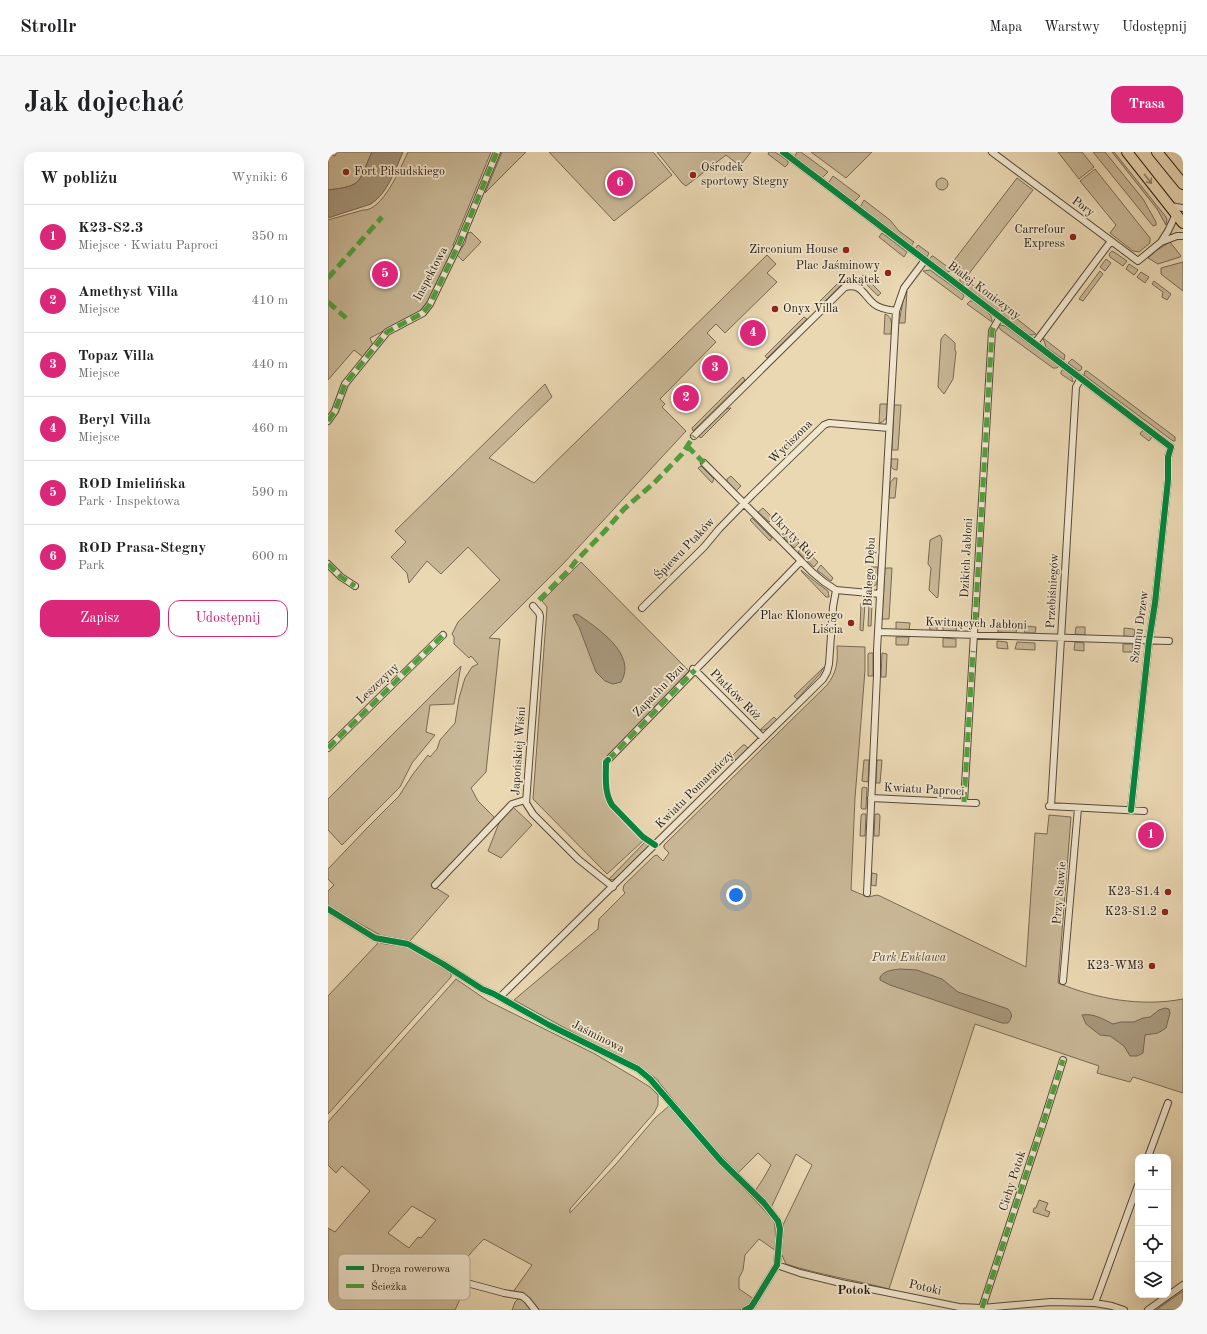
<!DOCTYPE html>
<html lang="pl">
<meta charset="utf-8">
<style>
:root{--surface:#fff;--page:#f6f6f6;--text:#202124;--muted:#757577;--line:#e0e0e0;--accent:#db2777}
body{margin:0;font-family:"Old Standard TT",serif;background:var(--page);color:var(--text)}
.controls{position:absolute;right:12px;bottom:12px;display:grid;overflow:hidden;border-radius:8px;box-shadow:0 4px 16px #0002}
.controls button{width:36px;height:36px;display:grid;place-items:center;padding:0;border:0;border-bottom:1px solid var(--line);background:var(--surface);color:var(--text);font:20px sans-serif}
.you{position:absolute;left:408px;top:743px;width:14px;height:14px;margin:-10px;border:3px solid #fff;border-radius:50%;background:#1a73e8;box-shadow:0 0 0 6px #1a73e833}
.badge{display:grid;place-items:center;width:26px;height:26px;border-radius:50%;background:var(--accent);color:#fff;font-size:13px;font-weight:700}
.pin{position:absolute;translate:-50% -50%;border:2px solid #fff;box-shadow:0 1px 4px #0006}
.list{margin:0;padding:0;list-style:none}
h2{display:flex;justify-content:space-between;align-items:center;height:52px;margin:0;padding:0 16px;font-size:17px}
h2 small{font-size:13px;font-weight:400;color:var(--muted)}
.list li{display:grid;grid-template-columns:26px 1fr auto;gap:12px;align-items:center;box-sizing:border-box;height:64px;padding:0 16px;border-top:1px solid var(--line)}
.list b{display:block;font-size:15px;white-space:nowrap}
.list p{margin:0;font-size:13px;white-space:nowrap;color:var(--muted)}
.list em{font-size:13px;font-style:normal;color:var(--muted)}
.actions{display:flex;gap:8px;padding:12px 16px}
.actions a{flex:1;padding:9px 0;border:1px solid var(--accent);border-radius:12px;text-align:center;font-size:14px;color:var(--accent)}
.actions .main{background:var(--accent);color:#fff}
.icon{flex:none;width:22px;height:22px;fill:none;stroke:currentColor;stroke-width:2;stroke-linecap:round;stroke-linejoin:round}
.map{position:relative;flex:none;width:855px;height:1158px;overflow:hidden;border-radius:12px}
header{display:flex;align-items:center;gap:24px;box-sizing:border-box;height:56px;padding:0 20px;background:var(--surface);border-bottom:1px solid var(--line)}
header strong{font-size:19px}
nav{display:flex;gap:22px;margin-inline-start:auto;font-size:14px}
.intro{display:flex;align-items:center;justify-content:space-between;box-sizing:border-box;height:96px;padding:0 24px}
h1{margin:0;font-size:28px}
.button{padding:10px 18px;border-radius:12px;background:var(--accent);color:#fff;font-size:14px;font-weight:700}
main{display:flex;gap:24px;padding:0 24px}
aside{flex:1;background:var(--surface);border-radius:12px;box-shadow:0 4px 16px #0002}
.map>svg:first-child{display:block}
.green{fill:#c9b897;stroke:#776954;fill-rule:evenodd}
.water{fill:#a7977c;stroke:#736551}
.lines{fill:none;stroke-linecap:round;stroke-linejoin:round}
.minor-casing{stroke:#564a3a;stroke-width:8}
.primary-casing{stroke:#251a11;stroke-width:12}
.minor{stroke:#f1e6ce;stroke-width:6}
.primary{stroke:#ead8b3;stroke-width:10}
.quiet{stroke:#50a13f;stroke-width:5;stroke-dasharray:10 5;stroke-linecap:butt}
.cycleway-casing{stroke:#f1e6ce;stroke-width:8}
.cycleway{stroke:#00873e;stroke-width:6}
.oneway{stroke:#91826a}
.poi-dot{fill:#8f2418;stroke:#f1e6ce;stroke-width:1.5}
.labels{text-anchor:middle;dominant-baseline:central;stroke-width:3.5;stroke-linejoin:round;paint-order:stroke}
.poi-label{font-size:12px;fill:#251a11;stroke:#f1e6ce;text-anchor:end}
.street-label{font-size:12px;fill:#251a11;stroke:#f1e6ce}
.park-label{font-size:12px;font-style:italic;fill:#564939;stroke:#f1e6ce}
.neighbourhood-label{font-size:13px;font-weight:bold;fill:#251a11;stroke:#f1e6ce}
.key{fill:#f1e6ce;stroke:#b4a995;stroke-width:1}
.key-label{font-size:11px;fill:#251a11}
</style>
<header>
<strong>Strollr</strong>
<nav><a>Mapa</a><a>Warstwy</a><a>Udostępnij</a></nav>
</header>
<div class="intro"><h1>Jak dojechać</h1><a class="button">Trasa</a></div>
<main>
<aside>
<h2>W pobliżu<small>Wyniki: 6</small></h2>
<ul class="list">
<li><span class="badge">1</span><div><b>K23-S2.3</b><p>Miejsce · Kwiatu Paproci</p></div><em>350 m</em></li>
<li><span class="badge">2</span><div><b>Amethyst Villa</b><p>Miejsce</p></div><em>410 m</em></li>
<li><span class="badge">3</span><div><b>Topaz Villa</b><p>Miejsce</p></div><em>440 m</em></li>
<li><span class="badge">4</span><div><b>Beryl Villa</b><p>Miejsce</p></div><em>460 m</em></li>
<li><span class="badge">5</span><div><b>ROD Imielińska</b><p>Park · Inspektowa</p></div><em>590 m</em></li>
<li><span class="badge">6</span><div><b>ROD Prasa-Stegny</b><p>Park</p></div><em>600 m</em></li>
</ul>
<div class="actions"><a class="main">Zapisz</a><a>Udostępnij</a></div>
</aside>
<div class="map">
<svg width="855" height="1158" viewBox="0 0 855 1158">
<rect width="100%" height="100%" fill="#ead8b3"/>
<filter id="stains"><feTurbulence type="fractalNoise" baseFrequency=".005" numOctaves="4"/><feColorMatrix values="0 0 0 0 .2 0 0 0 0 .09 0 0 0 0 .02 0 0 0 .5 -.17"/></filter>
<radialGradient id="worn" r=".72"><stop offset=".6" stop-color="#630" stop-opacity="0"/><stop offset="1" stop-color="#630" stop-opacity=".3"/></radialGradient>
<!-- green -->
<path class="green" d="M9,0H44C30,30 36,34 0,38V1L7,4Z
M80,0H163L125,93L126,95L101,149L92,159L79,167L42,186L45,194L35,205L26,198L0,228V68L35,58C54,60 73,15 80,0Z
M174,0H198L157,41Z
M221,0H325L344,23L286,69Z
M329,0H423L412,14L398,3L358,34L354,31Z
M441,0H447L460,9V12L457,15L440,2Z
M469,0H473L500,20L494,26L467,5V4Z
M483,0H544L518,26Z
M730,0H754L766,15L751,27Z
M765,0H777L815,47L828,70V73L825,74Z
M784,0H786L838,65L839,68L838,73L829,57Z
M767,17L822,86V91L811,100L805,99L782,81L788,73L752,29Z
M505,24L532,44L527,49L525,50L501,31V30Z
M608 32a6 6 0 1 1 12 0a6 6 0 1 1-12 0Z
M689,26L705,38L640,123L624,111Z
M536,48L562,68L571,79L586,90L583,94L532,55Z
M143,80L153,90L135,109L129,103C131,98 135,95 137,91C138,88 138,85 140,81Z
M554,81L579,100L576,105L551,85Z
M842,90L853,104L852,105L830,112L820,106L829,98Z
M590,93L601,101L599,105L587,97Z
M784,99L786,100L799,109L795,114L782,105L781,102Z
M439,103L448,112L439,121L449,130L397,181L388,172L379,181L388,190L332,247L337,252L334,255L358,279L235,412L161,486L172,487L158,620L143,636L150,649L167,666L103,733L121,744L82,789L54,784L0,754V739L6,733L0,727V717L39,676L71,644L85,622L100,603L102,605L109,597L112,588L127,571L131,546L137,526L144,515L150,512L143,504L141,506L126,492V485L124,482L130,470L172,428L140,395L113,422L99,409L81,431L79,421L63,405L78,390L67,379L217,232L224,245L161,306L206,331Z
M604,104H605L625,119L619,120L601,107Z
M778,107L783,111L777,119L772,115Z
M855,110V139L833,122V116Z
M801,112L810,118L806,123L798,117Z
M602,118L634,141L636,144L634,148L595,119Z
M772,119L775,122L755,149L751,147Z
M813,120L821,125L817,131L809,125Z
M535,123L553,141L550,144L532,126Z
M632,124L659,143L708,182L704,183L700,182L633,131L632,129Z
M513,128L516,130L494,152L491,150Z
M826,129L843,142L839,148L834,145L835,140L824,132Z
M579,139L577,171H571L575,149Z
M642,149H645C651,154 665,161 664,170L639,152Z
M557,162C566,165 563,175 563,182H556Z
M476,165L479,167L439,206L437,204Z
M672,173L677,174L731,214L729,216H725L673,178L670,174Z
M617,182L627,191V198L628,200L625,227L616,242L610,235L613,187Z
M715,186L737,203L736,208L718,195Z
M744,207L754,215L753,218L751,219L740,211Z
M735,217C740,221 744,223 745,230L733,222V220Z
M757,219H759L847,285V289H845L756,223Z
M415,225L417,228L365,279L364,276Z
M552,252H559C559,260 561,269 551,271Z
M566,253H573L570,298H564Z
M402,256H403L373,286L372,285L370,284L398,257Z
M817,278L825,284L821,289L812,282L814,279Z
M563,307H570L569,318C562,318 563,312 563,307Z
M373,314L386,327L384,331L370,316Z
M403,324L413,334L408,339L399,329V327Z
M566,326H569L567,346H561L562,331Z
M435,356L445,366L441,370L430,360Z
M424,366L444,386L442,389L422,368Z
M460,381L471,391L466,396L456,386Z
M612,383L614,387L610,445L609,446L601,438L603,416L600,412L602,388Z
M474,395L490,410L486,415L470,400Z
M253,410L361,519L276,608V637L280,649L316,688L279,722L205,647L219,455L214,449Z
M493,413L505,426L503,429L489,418Z
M543,415H550L549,432L542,437Z
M557,416H564L561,467H554Z
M473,418L489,431L500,439L501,445H498L474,420Z
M533,451L537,452L535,479L532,478Z
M541,452H544L543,474H540Z
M568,470L582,471L581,478H568Z
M601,471H609V479L602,478Z
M615,472H629L628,479H615Z
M670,473L689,474L688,481L670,480Z
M696,474L708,475L707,481H697Z
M748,475H757V483L747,482Z
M796,476L805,477L807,478L806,485L796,484Z
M568,485H581L580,493H568Z
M615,486L628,487V495H615Z
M669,489L679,490L680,497L669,496Z
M689,490L707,491V498L687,497Z
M747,490L756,491V499L746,498Z
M795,492H805V499L804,500H795Z
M509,494L537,495V518L527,646L523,738L540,745L549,743L552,744L698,815L707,681L719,682L721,663L743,665L730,831C769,847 813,855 855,847V941L805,925L802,930L769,921L771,914L647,872L561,1137C527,1128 492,1123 458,1112L453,1101L455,1073L484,1013L468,1002L443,1056L427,1039L435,1027L443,1013L430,1001L410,1021L371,980L330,929V928L312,915L279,899L186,848L270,777L271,767L297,741L295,738L296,733L326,704L329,703L335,709L341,701L336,696V693L499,533C509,520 510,510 509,494Z
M541,501H545V524H540V502Z
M554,501L559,502L558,525H553Z
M133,514L126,552L102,553L98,580L107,583L84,611L72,635L14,693L0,678V647Z
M496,515L491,523L469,547L466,544Z
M446,565L449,568C444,573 439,579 432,578Z
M415,593H417L420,596L408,608L404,604Z
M536,608H541L540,630L534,629Z
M549,608H554L552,631H548Z
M536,635L539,636L538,657H534L533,656L534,636Z
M185,655L204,673L173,706L160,699L171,671Z
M534,662H538L537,684H532L533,664Z
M547,662H551L552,664L551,684H546Z
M318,689L321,691V694L288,726L284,728L281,727Z
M544,721L549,722L548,734L543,733Z
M51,790C59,794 67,792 76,794C93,799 108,812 123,821V825L0,962V844Z
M128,827L160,849L267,902L306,925L322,935L330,943V953L326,961L242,1057V1061L288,1012L327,966L341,954L446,1069L447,1075L448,1099L431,1087L417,1103L415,1118L411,1126V1137L426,1147L421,1154L411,1158H210L204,1149L193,1140L191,1143L185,1140L204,1113L156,1087C141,1102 127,1118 122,1138L133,1145L127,1158H0V1076L7,1080L42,1039L14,1014L8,1021L0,1013V970ZM84,1054L108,1068L93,1086L90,1085L81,1096L60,1081Z
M711,1048L720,1051L717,1058L722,1060L720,1065L705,1060L706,1056H708Z
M855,1139V1158H828Z
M190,1147C197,1147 201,1153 204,1158H184L187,1150Z"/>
<!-- water -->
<path class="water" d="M44,0H75C67,18 60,41 43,52L0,66V38C36,34 30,30 44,0Z
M249,462C268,475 310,502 293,530L285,532L277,529L268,520L251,475L245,464V463Z
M572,817L589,818L614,827L630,840L680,857C685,862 684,866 680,871H674L562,833L552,828V825C557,818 565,818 572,817Z
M837,856L841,857L842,861L838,876L830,881L817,883L815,901L809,904H802L796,894L782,884L772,883L758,872L754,863C765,861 775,867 785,872L793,870H806L815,866L822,865L831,858Z"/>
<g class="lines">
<defs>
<path id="minor" d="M455,0L843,295L840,305V328L827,451L821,489L803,658
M664,0L810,109L833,90L840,79L848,62
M842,54L855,56
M833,90L849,84H855
M707,191L783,89
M0,269L7,259L17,232L59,180L95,161L102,152L131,92L169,0
M366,284L517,135C534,131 535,143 546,152C552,157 561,158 568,159
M376,311L484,420L496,430L508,438L552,442
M0,412L13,425L27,434
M205,454L211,461L212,464L198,651L205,662L250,707L285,735
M314,456L376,395L391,377L424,343L496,273L501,271L561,276
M550,480L841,489
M365,517L367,518L435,586
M0,596L115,483
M280,608L473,409
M543,646L648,651
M636,650L664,179L672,165
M721,654L816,659
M723,654L748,235L753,226
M107,733L184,652L197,648
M539,741L549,523V498L568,159L576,136L597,108
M0,757L47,786L80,792L115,812L154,837L166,842L221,873L310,917L322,927L393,1009L436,1051L450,1069L452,1077L449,1113L427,1149L423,1155L417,1158
M735,829L750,656
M172,845L495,527L499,520L501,512L505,455L508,438
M820,1005L840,951
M449,1113L472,1121L513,1131L631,1155L654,1156L723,1150L767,1151L784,1154L796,1158
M124,1127L176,1141L194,1144L199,1148L207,1158
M767,1151L810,1033
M654,1156L716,968L735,908
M820,1158L855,1133"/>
<path id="primary" d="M799,0L855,71
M829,0L855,32"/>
</defs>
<!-- minor casing -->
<use href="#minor" class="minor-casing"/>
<!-- primary casing -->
<use href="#primary" class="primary-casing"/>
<!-- minor -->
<use href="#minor" class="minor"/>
<!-- primary -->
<use href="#primary" class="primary"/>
<!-- quiet -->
<path class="quiet" d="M0,126L54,65
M0,150L18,166
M0,269L7,259L17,232L59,180L95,161L102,152L131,92L169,0
M359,294L376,311
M0,412L13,425L27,434
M211,448L242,417L247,410L276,380L296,357L326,331L354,302L366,284
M647,470L664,179L666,174
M0,596L115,483
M280,608L367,518
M636,650L645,499
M45,1109L76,1119L124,1127
M654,1156L716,968L735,908"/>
<defs>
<path id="cycleway" d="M455,0L843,295L840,305V328L827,451L821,489L803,658
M280,608L278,610C278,625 276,640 284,653L315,685L327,693
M0,757L47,786L80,792L115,812L154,837L166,842L221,873L310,917L322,927L393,1009L436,1051L450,1069L452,1077L449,1113L427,1149L423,1155L417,1158"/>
</defs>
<!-- cycleway casing -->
<use href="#cycleway" class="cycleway-casing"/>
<!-- cycleway -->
<use href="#cycleway" class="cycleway"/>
</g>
<!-- one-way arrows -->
<defs><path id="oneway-shaft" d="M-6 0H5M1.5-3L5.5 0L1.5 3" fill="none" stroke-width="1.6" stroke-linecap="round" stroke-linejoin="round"/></defs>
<use class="oneway" href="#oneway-shaft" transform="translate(820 27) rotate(52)"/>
<!-- markers -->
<g class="poi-dot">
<circle cx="18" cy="20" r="4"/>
<circle cx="365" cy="23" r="4"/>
<circle cx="745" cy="85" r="4"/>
<circle cx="518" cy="98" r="4"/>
<circle cx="560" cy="121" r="4"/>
<circle cx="447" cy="157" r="4"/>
<circle cx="523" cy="471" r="4"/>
<circle cx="840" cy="740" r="4"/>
<circle cx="837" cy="760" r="4"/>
<circle cx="824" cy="814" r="4"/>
</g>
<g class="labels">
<!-- poi labels -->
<g class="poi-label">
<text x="373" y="16" text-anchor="start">Ośrodek<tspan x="373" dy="14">sportowy Stegny</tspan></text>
<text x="26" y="20" text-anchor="start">Fort Piłsudskiego</text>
<text x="737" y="78">Carrefour<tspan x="737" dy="14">Express</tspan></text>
<text x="510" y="98">Zirconium House</text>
<text x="552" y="114">Plac Jaśminowy<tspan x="552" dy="14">Zakątek</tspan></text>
<text x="455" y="157" text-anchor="start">Onyx Villa</text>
<text x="515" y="464">Plac Klonowego<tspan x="515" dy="14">Liścia</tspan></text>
<text x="832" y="740">K23-S1.4</text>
<text x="829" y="760">K23-S1.2</text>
<text x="816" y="814">K23-WM3</text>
</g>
<!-- street labels -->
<g class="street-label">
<text transform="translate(755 55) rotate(36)">Pory</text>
<text transform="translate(103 122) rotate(-62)">Inspektowa</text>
<text transform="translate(656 139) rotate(37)">Białej Koniczyny</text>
<text transform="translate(463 290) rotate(-45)">Wyciszona</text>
<text transform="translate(464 384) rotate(45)">Ukryty Raj</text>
<text transform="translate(357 397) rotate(-46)">Śpiewu Ptaków</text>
<text transform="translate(639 406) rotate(-87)">Dzikich Jabłoni</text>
<text transform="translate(542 420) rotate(-87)">Białego Dębu</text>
<text transform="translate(725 439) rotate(-87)">Przebiśniegów</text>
<text transform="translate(648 472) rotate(2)">Kwitnących Jabłoni</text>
<text transform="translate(812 475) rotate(-82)">Szumu Drzew</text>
<text transform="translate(50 532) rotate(-44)">Leszczyny</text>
<text transform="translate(331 539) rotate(-46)">Zapachu Bzu</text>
<text transform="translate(407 543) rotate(45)">Płatków Róż</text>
<text transform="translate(191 599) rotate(-86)">Japońskiej Wiśni</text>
<text transform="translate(367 638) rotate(-45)">Kwiatu Pomarańczy</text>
<text transform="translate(596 638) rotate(3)">Kwiatu Paproci</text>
<text transform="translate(732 741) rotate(-85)">Przy Stawie</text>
<text transform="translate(270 885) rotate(27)">Jaśminowa</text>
<text transform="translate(685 1029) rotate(-72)">Cichy Potok</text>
<text transform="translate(597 1136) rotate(13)">Potoki</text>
</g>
<!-- park labels -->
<g class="park-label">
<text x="581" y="806">Park Enklawa</text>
</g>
<!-- neighbourhood labels -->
<g class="neighbourhood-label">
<text x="526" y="1138">Potok</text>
</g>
</g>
<!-- legend -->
<rect x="10" y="1102" width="132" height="46" rx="6" class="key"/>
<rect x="18" y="1114" width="18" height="4" fill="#00873e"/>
<rect x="18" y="1132" width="18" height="4" fill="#50a13f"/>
<g class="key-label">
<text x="43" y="1120">Droga rowerowa</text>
<text x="43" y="1138">Ścieżka</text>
</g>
<rect width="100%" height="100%" filter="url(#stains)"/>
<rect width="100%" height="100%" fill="url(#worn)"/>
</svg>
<div class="controls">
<button>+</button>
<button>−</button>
<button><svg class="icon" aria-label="locate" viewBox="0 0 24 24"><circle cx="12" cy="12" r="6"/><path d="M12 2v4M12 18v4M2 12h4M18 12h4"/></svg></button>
<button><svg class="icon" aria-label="layers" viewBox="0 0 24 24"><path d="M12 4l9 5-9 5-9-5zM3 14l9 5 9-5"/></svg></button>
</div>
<div class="you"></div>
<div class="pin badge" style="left:823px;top:683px">1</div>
<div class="pin badge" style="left:358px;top:246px">2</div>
<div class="pin badge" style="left:387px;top:216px">3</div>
<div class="pin badge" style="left:425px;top:181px">4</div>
<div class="pin badge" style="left:57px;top:122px">5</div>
<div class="pin badge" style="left:292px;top:31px">6</div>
</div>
</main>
